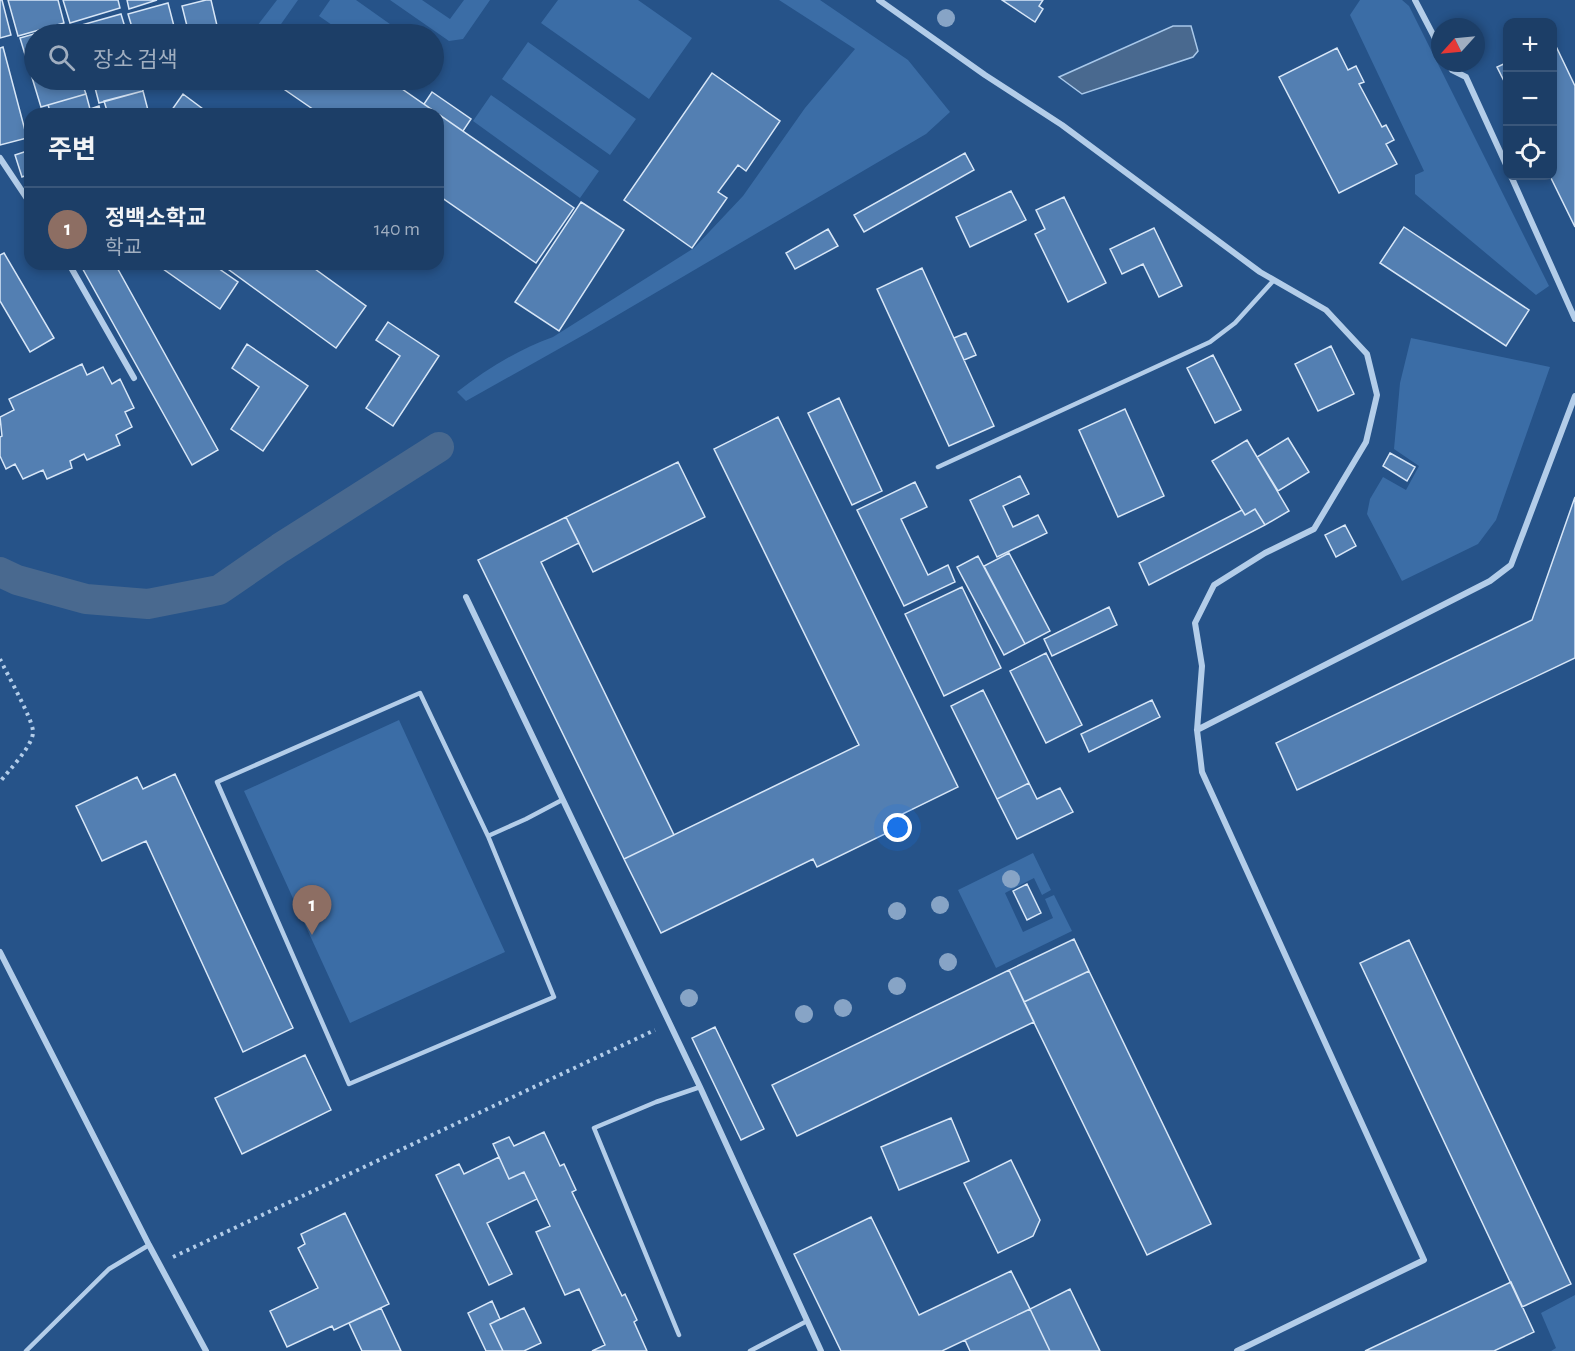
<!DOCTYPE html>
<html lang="ko">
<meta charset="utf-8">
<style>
:root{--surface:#1c3e67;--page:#294970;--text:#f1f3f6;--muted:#a0aec0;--line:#3a577b;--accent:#8c9099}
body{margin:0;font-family:"Alegreya Sans","Noto Sans KR",sans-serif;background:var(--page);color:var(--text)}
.controls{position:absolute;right:18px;top:18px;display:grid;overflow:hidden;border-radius:12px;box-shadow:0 3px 9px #0003}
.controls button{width:54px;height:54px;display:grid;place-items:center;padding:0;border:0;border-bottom:2px solid var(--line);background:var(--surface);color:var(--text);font:30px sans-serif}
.compass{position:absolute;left:1431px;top:18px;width:54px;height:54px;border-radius:50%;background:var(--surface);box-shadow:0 3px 9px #0003;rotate:243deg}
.you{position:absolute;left:898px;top:828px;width:21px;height:21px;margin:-15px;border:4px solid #fff;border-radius:50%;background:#1a73e8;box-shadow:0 0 0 9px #1a73e833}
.badge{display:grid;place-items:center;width:39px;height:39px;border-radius:50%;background:var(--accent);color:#fff;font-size:20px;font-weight:700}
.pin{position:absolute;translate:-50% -50px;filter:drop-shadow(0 2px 3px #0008)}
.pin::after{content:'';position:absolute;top:32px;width:21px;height:18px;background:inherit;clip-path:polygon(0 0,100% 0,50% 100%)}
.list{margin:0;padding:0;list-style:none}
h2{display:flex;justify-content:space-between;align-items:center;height:78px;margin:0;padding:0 24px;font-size:26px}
h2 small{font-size:20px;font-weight:400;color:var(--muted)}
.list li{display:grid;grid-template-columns:39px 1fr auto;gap:18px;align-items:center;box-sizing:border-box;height:84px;padding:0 24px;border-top:2px solid var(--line)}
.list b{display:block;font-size:22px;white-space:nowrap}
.list p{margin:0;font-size:20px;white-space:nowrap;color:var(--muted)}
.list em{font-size:20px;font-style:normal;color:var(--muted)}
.icon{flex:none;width:33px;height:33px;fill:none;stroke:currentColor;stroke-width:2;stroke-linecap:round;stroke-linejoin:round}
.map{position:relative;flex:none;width:1575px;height:1351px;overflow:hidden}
.search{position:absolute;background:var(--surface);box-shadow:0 3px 9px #0003;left:24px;top:24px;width:420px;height:66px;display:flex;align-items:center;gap:15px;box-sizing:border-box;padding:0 21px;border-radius:33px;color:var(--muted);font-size:22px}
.panel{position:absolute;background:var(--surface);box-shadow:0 3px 9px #0003;left:24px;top:108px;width:420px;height:162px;border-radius:18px}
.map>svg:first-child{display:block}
.green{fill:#3b6da6}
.water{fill:#49698f;stroke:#a8c8ea;stroke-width:1.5}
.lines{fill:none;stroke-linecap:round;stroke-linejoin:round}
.canal{stroke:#49698f;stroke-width:30}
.building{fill:#537fb2;stroke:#d7e6f7;stroke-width:1.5}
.path{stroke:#b3cde9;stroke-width:4;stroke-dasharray:3 4.5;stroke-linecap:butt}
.lane{stroke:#b3cde9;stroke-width:4.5}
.street{stroke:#b3cde9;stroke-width:6}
.tree{fill:#87a4c6}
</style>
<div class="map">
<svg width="1575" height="1351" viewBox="0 0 1575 1351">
<rect width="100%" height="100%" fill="#265389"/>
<!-- green -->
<path class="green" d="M277,0H298L274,34H251Z
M330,0H356L404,34H345L319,16Z
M390,0H422L450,19L464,0H490L463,39L449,41Z
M558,0H638L692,38L649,99L541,23Z
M779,0H820L908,60L950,112L926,134L587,333L466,401L457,392C487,369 517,350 553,337L694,248L743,196L805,108L855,49Z
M1360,0H1402L1409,6L1549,286L1536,295L1415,194V175L1424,171L1350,15Z
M528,42L636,119L610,155L502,79Z
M491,95L599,171L580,198L473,121Z
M1411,338L1550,367L1496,520L1478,544L1402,581L1367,514L1370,499L1383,477L1406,490L1419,466L1394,449L1400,383Z
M399,720L505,952L350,1023L244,791Z
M1033,853L1051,890L1042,895L1034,878L1005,893L1023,932L1053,918L1045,899L1054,895L1072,931L996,968L958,890Z
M1575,1295V1351H1551L1556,1348L1541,1313Z"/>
<!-- water -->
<path class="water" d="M1173,26H1191L1198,51L1193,57L1082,94L1059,77Z"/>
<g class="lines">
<!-- canal -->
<path class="canal" d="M0,572L17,580L86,599L148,604L219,590L280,548L439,447"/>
</g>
<!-- building -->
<path class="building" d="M0,0H2L11,35L0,38Z
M8,0H58L64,23L18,36Z
M63,0H118L120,8L70,23Z
M127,0H157L129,9Z
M206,0H211L219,34H189L182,6Z
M1002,0H1043L1039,6L1043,9L1035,22Z
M168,3L176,34H134L128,14Z
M121,14L127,34H80L78,26Z
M65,25L68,34H34V80H81L86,94L41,107L20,38Z
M310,25L324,34H304Z
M1553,40L1575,86V227L1550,176H1552Z
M3,47L27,138L0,145V48Z
M1337,48L1348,70L1356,66L1364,82L1359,84L1382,127L1386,125L1394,140L1386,144L1397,164L1339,193L1279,77Z
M1508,62V89L1497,67Z
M712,73L780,121L746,171L738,165L718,192L727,198L692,248L624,200Z
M93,80H140L143,91L99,103Z
M147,80H185L149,89Z
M273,80H389L574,208L536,263L438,195V114H320L272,81Z
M143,91L149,114H108L104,101Z
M432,92L471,119L463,131L424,104Z
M86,94L90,109L99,106L101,114H51L48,105Z
M183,94L207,112L206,114H169Z
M30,150V174L22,177L15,155Z
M965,153L974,170L864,232L854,215Z
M1011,191L1026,220L970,247L956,217Z
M1064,197L1106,283L1068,302L1035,234L1045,229L1036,210Z
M581,202L624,230L559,331L515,302Z
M1404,227L1529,310L1506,346L1380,263Z
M1154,228L1182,286L1159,297L1143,264L1122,274L1110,249Z
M828,229L838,246L795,269L786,253Z
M4,253L54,338L30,352L0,301V255Z
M80,264H115L218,450L192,465Z
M156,264H212L238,282L220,309Z
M221,264H308L366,306L336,348Z
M922,268L994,426L949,446L877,289Z
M388,322L439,356L393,426L366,408L400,356L376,340Z
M966,333L976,355L964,360L954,338Z
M247,344L308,386L263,451L231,429L259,387L232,368Z
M1331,346L1354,394L1318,411L1295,364Z
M1213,355L1241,410L1215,423L1187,368Z
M82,364L87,375L103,367L112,384L120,379L134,408L125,412L132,427L116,435L120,445L87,460L84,454L70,461L72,468L47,479L43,470L23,479L15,464L6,469L0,456V437L2,436L0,417L14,410L9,399Z
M839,398L882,491L852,505L808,413Z
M1125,409L1164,496L1118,517L1079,430Z
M778,417L958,787L884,823L889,832L817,867L813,859L661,933L624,859L859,745L714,449Z
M1288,438L1309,472L1278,491L1257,457Z
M1247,440L1289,511L1265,525L1255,509L1245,515L1212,461Z
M1390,453L1415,467L1407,481L1383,466Z
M678,462L705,517L593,572L566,517Z
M1020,476L1029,494L1003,506L1013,527L1038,515L1047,533L997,557L970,500Z
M915,482L927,507L901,519L928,575L948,565L955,582L904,606L857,510Z
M1575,497V658L1297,790L1276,743L1532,620Z
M1255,509L1265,525L1149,585L1139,563L1242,510L1245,515Z
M566,517L579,543L541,562L674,835L624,859L478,560Z
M1345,525L1356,546L1336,557L1325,535Z
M1009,553L1050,631L1025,644L984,566Z
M978,556L1025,644L1004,655L957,567Z
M962,587L1001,668L944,696L905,614Z
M1109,607L1117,625L1052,656L1044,639Z
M1046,653L1082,725L1046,743L1010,671Z
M983,690L1029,783L997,799L951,706Z
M1152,700L1160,717L1089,752L1081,734Z
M175,774L293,1028L243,1052L146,841L102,861L76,806L137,777L143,789Z
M1029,783L1037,799L1060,788L1073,812L1017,839L997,799Z
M1027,884L1041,913L1027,920L1013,891Z
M1074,939L1089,971L1024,1002L1009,970Z
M1409,940L1571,1284L1522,1307L1360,963Z
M1009,970L1034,1022L797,1136L772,1085Z
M1089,971L1211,1224L1147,1255L1024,1002Z
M715,1027L764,1129L741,1140L692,1038Z
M305,1055L331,1110L242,1154L215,1098Z
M951,1118L969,1161L899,1190L881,1147Z
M544,1132L560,1166L564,1164L576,1190L572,1192L622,1296L625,1294L637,1320L634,1322L647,1351H592L605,1345L579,1289L565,1295L536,1232L550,1226L524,1172L509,1179L493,1144L509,1137L514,1146Z
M499,1157L509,1179L524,1172L537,1199L487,1223L512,1274L489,1285L436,1175L459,1164L464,1174Z
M1011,1160L1040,1220L1033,1236L998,1253L964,1183Z
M345,1213L389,1304L334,1330L332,1326L287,1347L270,1311L318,1288L298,1248L305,1244L301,1234Z
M871,1217L919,1315L1011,1271L1030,1309L942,1351H841L794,1254Z
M1511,1282L1534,1332L1494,1351H1365Z
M1070,1289L1100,1351H1050L1030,1309Z
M492,1301L500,1319L490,1324L503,1351H486L468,1313Z
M381,1308L401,1351H362L349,1323Z
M524,1308L541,1343L524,1351H503L490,1324Z
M1030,1309L1050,1351H970L965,1340Z"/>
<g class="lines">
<!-- path -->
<path class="path" d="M0,659C7,674 32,718 33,731C34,745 8,771 0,782
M173,1257L655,1030"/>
<!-- lane -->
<path class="lane" d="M938,467L1210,342L1235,323L1274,280
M488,836L420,693L217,782L349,1084L554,997L488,836L526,819L562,800
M679,1335L594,1128L656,1102L700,1087
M26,1351L109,1269L149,1245
M750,1351L807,1321"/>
<!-- street -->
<path class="street" d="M879,0L985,75L1062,125L1260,272L1326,310L1367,354L1377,395L1366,442L1314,529L1265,553L1214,585L1195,623L1202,666L1197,730L1202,772L1424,1260L1237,1351
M1415,0L1440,48
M1448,63L1452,70L1466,77L1508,169
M0,158L30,203
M1511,176L1575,319
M69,264L134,378
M466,597L700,1087L821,1351
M1197,730L1490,581L1511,565L1575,396
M0,952L149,1245L206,1351"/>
</g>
<!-- trees -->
<g class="tree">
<circle cx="946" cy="18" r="9"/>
<circle cx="1011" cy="879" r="9"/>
<circle cx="940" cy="905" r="9"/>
<circle cx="897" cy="911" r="9"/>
<circle cx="948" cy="962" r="9"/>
<circle cx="897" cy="986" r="9"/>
<circle cx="689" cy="998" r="9"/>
<circle cx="843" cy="1008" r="9"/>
<circle cx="804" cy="1014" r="9"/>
</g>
</svg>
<div class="controls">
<button>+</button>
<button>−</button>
<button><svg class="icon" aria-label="locate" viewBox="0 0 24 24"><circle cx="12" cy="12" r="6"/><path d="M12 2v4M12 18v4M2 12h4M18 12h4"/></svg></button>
</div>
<svg class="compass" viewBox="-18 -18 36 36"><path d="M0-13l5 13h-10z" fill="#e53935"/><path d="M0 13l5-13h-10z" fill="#a0aec0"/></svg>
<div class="you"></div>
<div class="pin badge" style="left:312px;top:935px;background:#8d6e63">1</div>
<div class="search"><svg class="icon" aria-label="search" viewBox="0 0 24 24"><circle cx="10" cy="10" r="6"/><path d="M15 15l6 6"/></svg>장소 검색</div>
<section class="panel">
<h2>주변<small></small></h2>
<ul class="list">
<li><span class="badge" style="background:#8d6e63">1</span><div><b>정백소학교</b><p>학교</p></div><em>140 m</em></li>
</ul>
</section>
</div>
